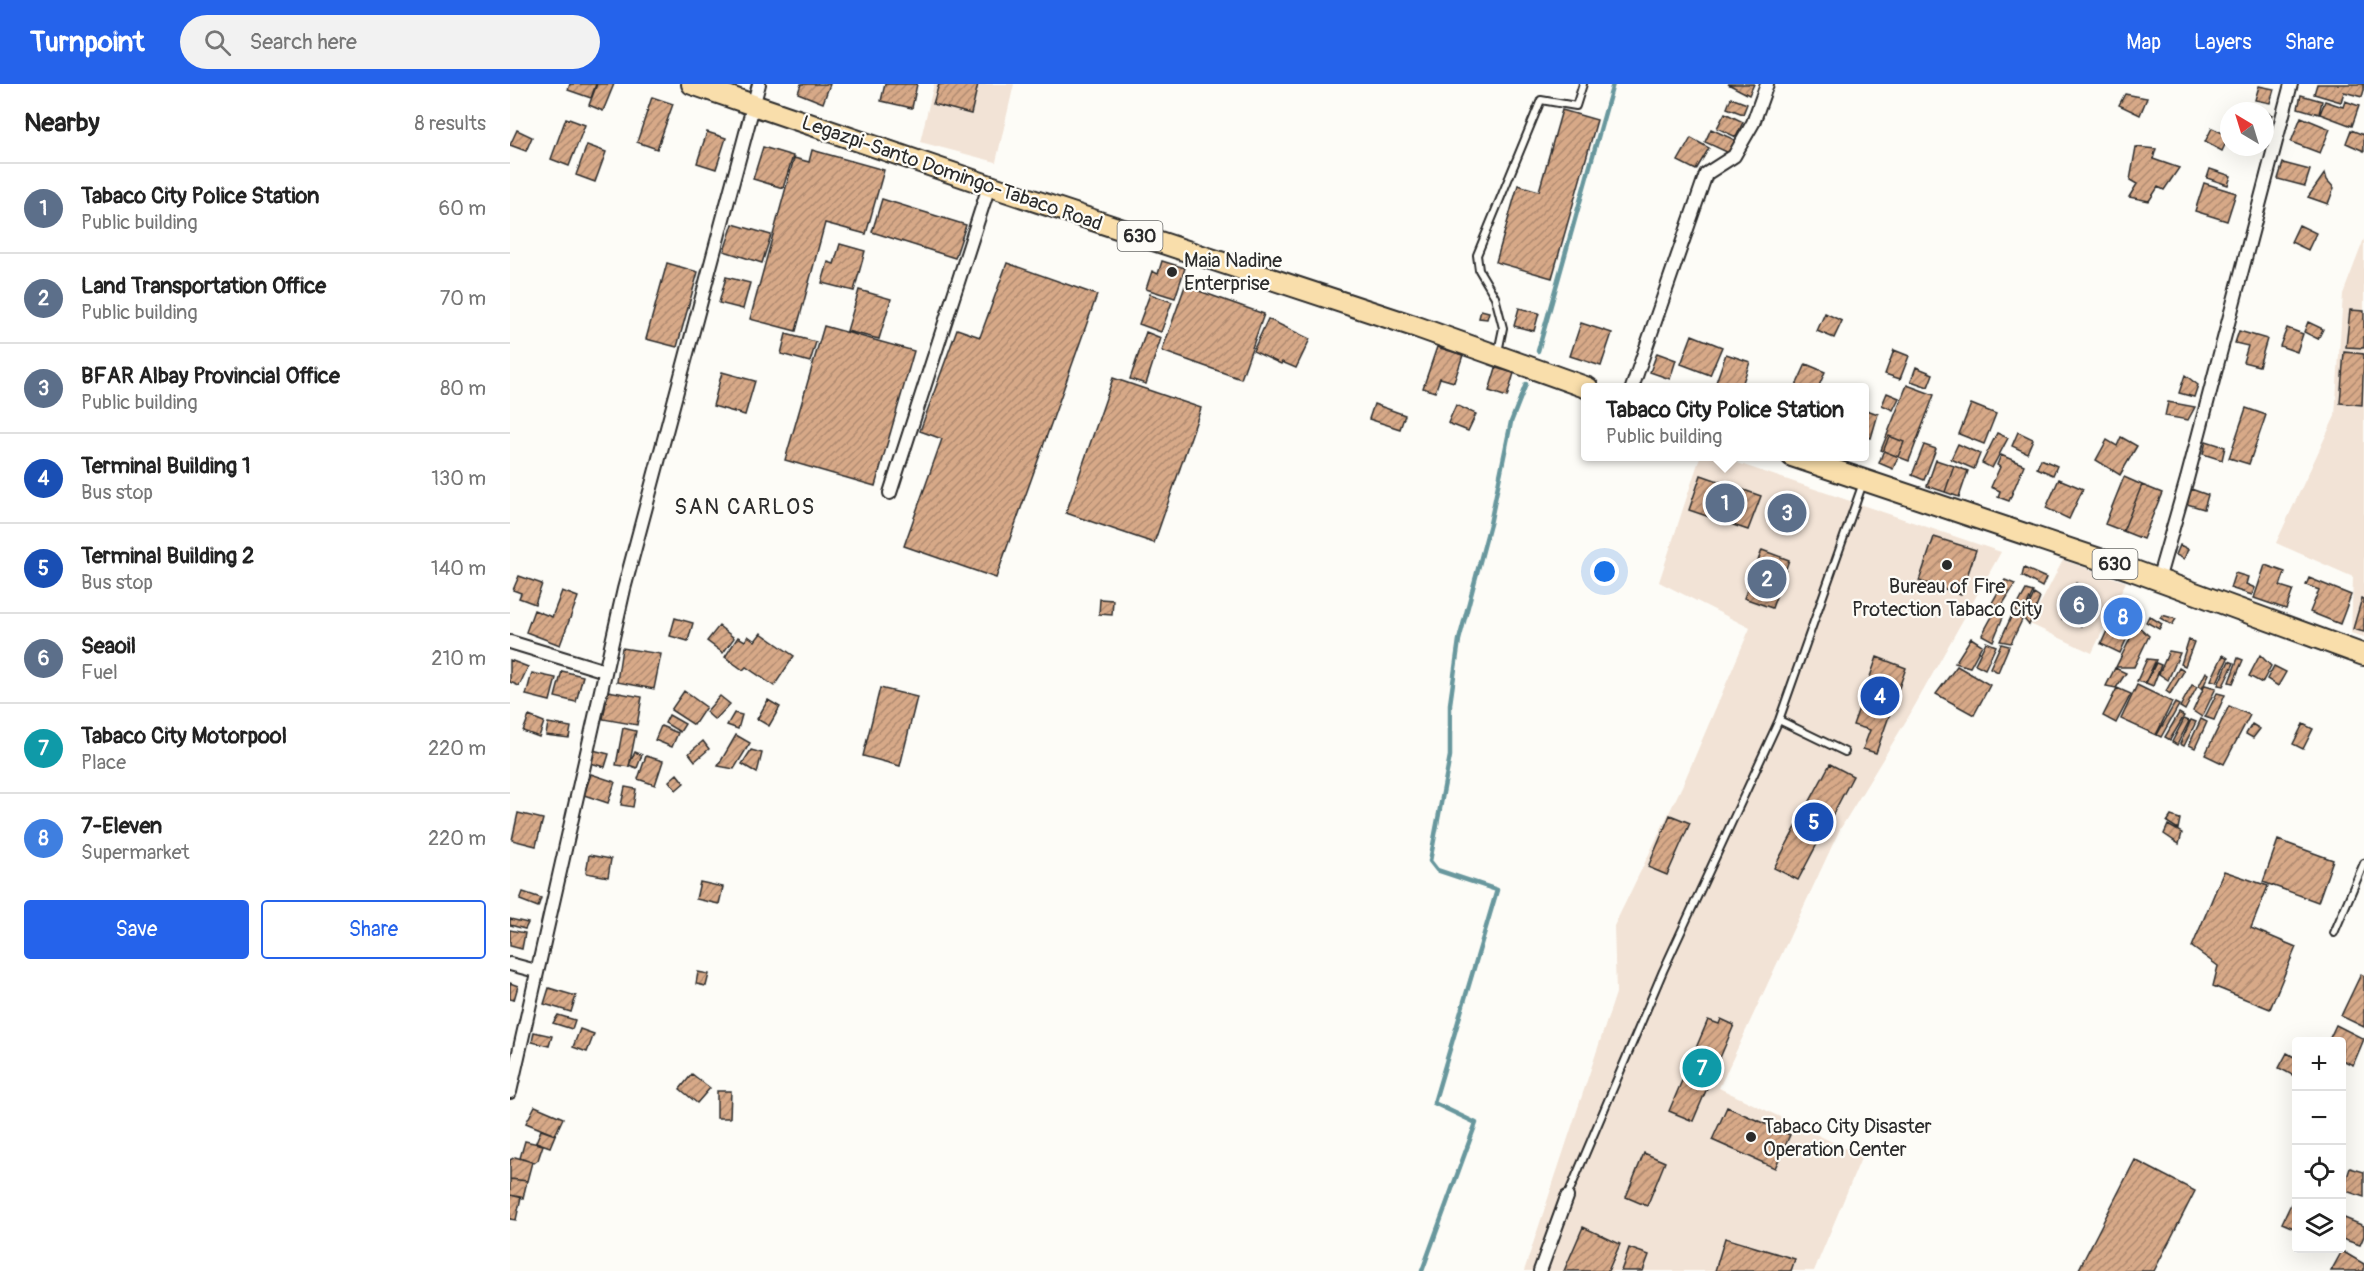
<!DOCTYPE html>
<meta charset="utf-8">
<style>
:root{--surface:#fff;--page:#f2f2f2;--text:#222;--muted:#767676;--line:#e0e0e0;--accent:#2563eb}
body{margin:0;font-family:Pangolin,sans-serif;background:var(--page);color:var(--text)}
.controls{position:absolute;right:18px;bottom:18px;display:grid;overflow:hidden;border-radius:6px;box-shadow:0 6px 24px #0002}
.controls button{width:54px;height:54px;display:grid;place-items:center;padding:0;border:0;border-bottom:2px solid var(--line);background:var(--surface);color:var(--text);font:30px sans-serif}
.compass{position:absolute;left:1710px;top:18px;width:54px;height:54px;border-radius:50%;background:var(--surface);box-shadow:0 6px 24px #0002;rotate:322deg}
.you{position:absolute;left:1095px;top:488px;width:21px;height:21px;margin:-15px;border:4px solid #fff;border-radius:50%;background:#1a73e8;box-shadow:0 0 0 9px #1a73e833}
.badge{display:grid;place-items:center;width:39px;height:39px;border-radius:50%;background:var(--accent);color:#fff;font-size:20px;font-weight:700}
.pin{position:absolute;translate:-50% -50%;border:3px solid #fff;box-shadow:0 2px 6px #0006}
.popup{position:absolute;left:1071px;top:299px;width:288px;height:78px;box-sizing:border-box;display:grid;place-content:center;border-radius:6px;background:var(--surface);filter:drop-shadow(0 2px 4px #0005);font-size:20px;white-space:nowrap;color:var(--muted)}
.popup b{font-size:22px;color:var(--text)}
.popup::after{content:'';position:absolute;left:50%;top:100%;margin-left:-12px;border:12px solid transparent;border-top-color:var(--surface)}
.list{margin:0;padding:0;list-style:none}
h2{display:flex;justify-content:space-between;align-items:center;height:78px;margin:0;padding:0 24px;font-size:26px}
h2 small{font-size:20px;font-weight:400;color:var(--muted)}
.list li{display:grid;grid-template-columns:39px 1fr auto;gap:18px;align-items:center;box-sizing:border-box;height:90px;padding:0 24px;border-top:2px solid var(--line)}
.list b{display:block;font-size:22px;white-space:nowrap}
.list p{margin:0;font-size:20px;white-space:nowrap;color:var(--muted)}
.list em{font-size:20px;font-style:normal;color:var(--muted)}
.actions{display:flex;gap:12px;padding:18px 24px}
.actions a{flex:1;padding:14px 0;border:2px solid var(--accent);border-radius:6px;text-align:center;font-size:21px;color:var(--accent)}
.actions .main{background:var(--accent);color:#fff}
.icon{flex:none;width:33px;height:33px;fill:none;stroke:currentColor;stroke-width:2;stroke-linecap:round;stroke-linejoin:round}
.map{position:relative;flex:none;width:1854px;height:1187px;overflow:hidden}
header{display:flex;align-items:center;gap:36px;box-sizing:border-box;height:84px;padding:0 30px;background:var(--accent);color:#fff}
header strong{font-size:28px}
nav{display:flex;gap:33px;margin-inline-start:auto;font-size:21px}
.search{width:420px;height:54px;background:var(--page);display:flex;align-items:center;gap:15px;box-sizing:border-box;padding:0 21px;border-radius:33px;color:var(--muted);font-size:22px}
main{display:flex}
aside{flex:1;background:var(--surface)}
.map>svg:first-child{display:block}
.built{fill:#f2e3d6}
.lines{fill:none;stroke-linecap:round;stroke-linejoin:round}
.stream{stroke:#67979d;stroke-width:4.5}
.building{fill:url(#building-hatch);stroke:#2b2b2b;stroke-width:1.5}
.lane-casing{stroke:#2b2b2b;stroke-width:10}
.street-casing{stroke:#2b2b2b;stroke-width:16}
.primary-casing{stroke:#2b2b2b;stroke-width:24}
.lane{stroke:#fdfcf7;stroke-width:6}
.street{stroke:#fdfcf7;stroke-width:12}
.primary{stroke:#f9deab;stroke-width:20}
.poi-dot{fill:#2b2b2b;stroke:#fdfcf7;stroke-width:2}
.labels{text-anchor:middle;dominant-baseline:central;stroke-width:4.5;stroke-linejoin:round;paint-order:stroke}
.shield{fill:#fdfcf7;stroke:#6a6a68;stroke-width:1.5}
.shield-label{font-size:18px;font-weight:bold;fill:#2b2b2b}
.street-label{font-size:20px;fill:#2b2b2b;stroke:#fdfcf7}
.poi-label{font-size:20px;fill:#2b2b2b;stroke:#fdfcf7;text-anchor:start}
.quarter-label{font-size:22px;letter-spacing:1.5px;fill:#2b2b2b;stroke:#fdfcf7}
</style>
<header>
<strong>Turnpoint</strong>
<div class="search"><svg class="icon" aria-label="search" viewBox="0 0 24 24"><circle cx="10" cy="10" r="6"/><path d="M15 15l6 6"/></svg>Search here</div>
<nav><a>Map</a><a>Layers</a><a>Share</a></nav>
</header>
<main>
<aside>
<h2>Nearby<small>8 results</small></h2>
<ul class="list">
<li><span class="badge" style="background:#5c6f8a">1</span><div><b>Tabaco City Police Station</b><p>Public building</p></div><em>60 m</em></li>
<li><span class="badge" style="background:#5c6f8a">2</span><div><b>Land Transportation Office</b><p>Public building</p></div><em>70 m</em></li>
<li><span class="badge" style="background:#5c6f8a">3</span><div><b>BFAR Albay Provincial Office</b><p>Public building</p></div><em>80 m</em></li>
<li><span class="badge" style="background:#1a4fb4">4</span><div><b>Terminal Building 1</b><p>Bus stop</p></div><em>130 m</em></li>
<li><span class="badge" style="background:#1a4fb4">5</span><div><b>Terminal Building 2</b><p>Bus stop</p></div><em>140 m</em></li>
<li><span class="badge" style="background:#5c6f8a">6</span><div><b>Seaoil</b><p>Fuel</p></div><em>210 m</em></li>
<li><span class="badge" style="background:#0f9aa8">7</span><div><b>Tabaco City Motorpool</b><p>Place</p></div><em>220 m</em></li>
<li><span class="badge" style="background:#3f7fe0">8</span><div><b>7-Eleven</b><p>Supermarket</p></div><em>220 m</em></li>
</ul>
<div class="actions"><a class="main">Save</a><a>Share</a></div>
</aside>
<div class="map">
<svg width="1854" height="1187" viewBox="0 0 1854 1187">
<defs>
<pattern id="building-hatch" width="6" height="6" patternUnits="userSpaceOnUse" patternTransform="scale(1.5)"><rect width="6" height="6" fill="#d7a988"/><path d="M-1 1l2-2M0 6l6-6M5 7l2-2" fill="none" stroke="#af8a6f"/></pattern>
</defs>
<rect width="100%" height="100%" fill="#fdfcf7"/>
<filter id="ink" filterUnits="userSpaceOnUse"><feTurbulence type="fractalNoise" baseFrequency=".0167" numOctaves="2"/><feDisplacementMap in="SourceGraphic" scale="12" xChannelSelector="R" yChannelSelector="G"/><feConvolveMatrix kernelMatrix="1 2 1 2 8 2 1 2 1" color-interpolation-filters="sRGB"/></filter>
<g filter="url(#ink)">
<!-- built -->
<path class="built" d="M424,0H504L486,78L410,58Z
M1854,155V553L1841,549L1843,493L1766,459L1825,332L1833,210Z
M1190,373H1210L1491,468L1399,632L1329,747L1209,1004L1352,1072L1304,1187H1014L1106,909L1104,842L1174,698L1240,544L1149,498Z
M1553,476L1616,498L1582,569L1520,540Z"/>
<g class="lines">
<!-- stream -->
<path class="stream" d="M1028,267L1103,0
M912,1187L966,1039L924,1019L987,806L927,786L920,777L940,672V620L949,556L980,440L1001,338L1016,300"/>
</g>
<!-- building -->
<path class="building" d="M60,0H86L81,14L58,6Z
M87,0H104L93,27L79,21Z
M291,0H320L313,19L288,9Z
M375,0H407L402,24L371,17Z
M429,0H468L461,30L423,20Z
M1218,0H1244L1239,11Z
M1807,0H1854V6L1852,13L1834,8L1831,18L1804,10Z
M1749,2L1764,5L1760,19L1745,16Z
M1615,10L1637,14L1630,31L1609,21Z
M1791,11L1812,17L1809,30L1788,24Z
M142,13L163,20L147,65L127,58Z
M1221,14L1237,20L1233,30L1217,24Z
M1815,17L1833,23L1835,17L1849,22L1842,42L1810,30Z
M1052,26L1087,36L1042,194L986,178L1008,101L1029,107Z
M1755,28L1762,31L1755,46Z
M1215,29L1233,38L1226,53L1207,44Z
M1791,33L1820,45L1810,69L1781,58Z
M56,34L75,41L59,82L41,75Z
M1702,44L1719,52L1712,67L1695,58Z
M1201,45L1225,56L1219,69L1195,58Z
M7,46L22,53L16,67L0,61Z
M1841,46L1854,51V67L1836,59Z
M197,48L216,54L206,85L187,79Z
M1181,54L1199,64L1186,86L1168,77Z
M77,61L96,68L85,98L66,91Z
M253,63L283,72L273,104L243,95Z
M1626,63L1646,65L1643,75L1669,84L1654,106L1648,103L1639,117L1619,113L1627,100L1620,96Z
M302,66L374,86L356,150L315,139L286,247L240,235L284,74L299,78Z
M1773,79L1800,86L1795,102L1768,95Z
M1700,85L1721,92L1718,101L1697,94Z
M1815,89L1817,96L1824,104L1818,120L1798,113Z
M1694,99L1726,109L1717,137L1685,127Z
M372,115L456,141L445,174L362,148Z
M223,140L261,151L252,179L214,167Z
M1789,141L1806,149L1798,166L1781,158Z
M330,160L355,167L344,207L312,199L318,178L324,180Z
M652,177L675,184L665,214L636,205L642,187L648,190Z
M157,179L188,188L167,263L136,255Z
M497,179L587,211L486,494L394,462L432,355L410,347L447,245L470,253Z
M216,193L240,199L233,225L209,219Z
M675,202L754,230L731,295L652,267Z
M349,206L381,215L369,255L337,247Z
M640,210L662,218L651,248L629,240Z
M1009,224L1029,229L1024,247L1004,242Z
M971,226L979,228L977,235L969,234Z
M1840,226L1854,227V264L1836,263Z
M1315,229L1332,237L1324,254L1307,247Z
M758,235L800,255L786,284L772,278L771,280L743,267Z
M1798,238L1813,245L1808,255L1794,248Z
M1071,239L1102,249L1091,282L1060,272Z
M314,242L404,267L365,402L275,376Z
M1777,244L1793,250L1787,268L1770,262Z
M1729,247L1757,255L1749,282L1733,278L1738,262L1725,259Z
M636,248L651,254L636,300L620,295Z
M276,250L306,258L300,278L271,270Z
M1182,251L1212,263L1200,291L1171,280Z
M927,263L953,271L944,298L930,294L925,308L913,304Z
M1384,266L1399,272L1390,295L1375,290Z
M1834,268L1854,270L1852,321L1830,319Z
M1147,269L1166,276L1160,295L1140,288Z
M1216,270L1240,278L1231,304H1204Z
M1296,280L1315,288L1308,304H1285Z
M1406,283L1423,290L1418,303L1401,297Z
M986,284L1004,289L997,313L979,307Z
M212,288L245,297L235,331L203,322Z
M1675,291L1688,301L1684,313L1669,309Z
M603,294L691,324L644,459L556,429Z
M1397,301L1424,311L1399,377L1371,366Z
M1377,309L1389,314L1383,326L1372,321Z
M1658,318L1685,323L1678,336L1655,332Z
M864,320L895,331L890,345L859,335Z
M1461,320L1486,330L1474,360L1449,350Z
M946,321L966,330L958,347L938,339Z
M1736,324L1756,331L1739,380L1719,374Z
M1354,325L1368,330L1361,354L1354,352Z
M1508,348L1523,355L1517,369L1502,362Z
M1487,349L1498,354L1482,384L1472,379Z
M1379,352L1394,358L1383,385L1369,379Z
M1611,353L1627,362L1610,391L1586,376L1597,356L1607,362Z
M1696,357L1715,363L1712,376L1693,370Z
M1448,360L1470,370L1464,385L1441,375Z
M1414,361L1426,365L1414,396L1402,391Z
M1491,371L1514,381L1499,417L1488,413L1490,407L1481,403L1490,383L1487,381Z
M1531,375L1547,382L1543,391L1527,384Z
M1426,376L1444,382L1435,408L1417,402Z
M1444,382L1458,387L1449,413L1435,408Z
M1191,391L1251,412L1238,446L1179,426Z
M1614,393L1632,401L1613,447L1595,440Z
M1549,395L1573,405L1559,435L1536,424Z
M1632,401L1652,409L1633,455L1613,447Z
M1681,405L1698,411L1694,425L1677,420Z
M1270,414L1292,423L1283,445L1261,436Z
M1424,453L1466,466L1451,510L1409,497Z
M1670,461L1678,465L1674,475L1666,471Z
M1252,466L1279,476L1262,524L1234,514Z
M1755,481L1775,488L1770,502L1783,506L1776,525L1744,514Z
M1514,484L1536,494L1532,503L1512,492Z
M1725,489L1738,493L1736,500L1745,504L1742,511L1720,504Z
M9,492L32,500L25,520L9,514L11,509L3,506Z
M1799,494L1841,511L1830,540L1800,528L1809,506L1796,501Z
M1495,496L1505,500L1491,523L1482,519Z
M1566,499L1585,506L1571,542L1552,535Z
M1516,506L1523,508L1512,532L1505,526Z
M52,507L68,513L50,561L16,548L24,526L42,533Z
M1524,510L1530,514L1519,541L1513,534Z
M1852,514L1854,515V548L1843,545Z
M590,515L603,516L602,531L589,530Z
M1608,523L1627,532L1610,569L1591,560Z
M1484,529L1493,533L1483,557L1472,551Z
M1503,529L1512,536L1501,559L1490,557Z
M1652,531L1666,535L1662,541L1650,534Z
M1639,532L1652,540L1649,545L1636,538Z
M165,534L183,539L178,557L160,552Z
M1627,541L1639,552L1624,583H1606Z
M209,542L224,554L213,569L197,557Z
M251,549L284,572L264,602L236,583L233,586L215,573L228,553L235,557L238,552L245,557Z
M1461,554L1472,561L1460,583L1445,579Z
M1679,555L1684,558L1675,582L1671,580Z
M1476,558L1486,562L1475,585L1465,580Z
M1491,560L1499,562L1488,588L1480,584Z
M112,564L151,570L144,605L107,598Z
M1659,567L1670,569L1658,596L1649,590Z
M1713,571L1718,574L1707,598L1701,596Z
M1750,571L1761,582L1752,599L1739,592Z
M1367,573L1396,584L1366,669L1353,665L1360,646L1343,641Z
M1728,574L1733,576L1723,599L1719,598Z
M1637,575L1646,576L1635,599L1627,597Z
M0,576L18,583L9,602L0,598Z
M1719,577L1724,579L1713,602L1708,601Z
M1646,579L1651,581L1643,602L1636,599Z
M1447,582L1480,601L1464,631L1426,610Z
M1764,582L1776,588L1768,602L1757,595Z
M1605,584L1616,589L1606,604L1596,602Z
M1669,584L1674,587L1660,610L1656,607Z
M52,587L73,592L66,618L45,613Z
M1696,588L1699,590L1692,605L1689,602Z
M22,589L46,594L40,617L16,611Z
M1627,601L1662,618L1646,651L1611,635Z
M1682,601L1687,603L1675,626L1670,623Z
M1695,601L1706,604L1692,633L1683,627Z
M370,604L407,613L390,682L353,672Z
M1607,604L1621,610L1606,639L1593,632Z
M98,607L132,613L127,641L93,635Z
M174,607L196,623L184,641L161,626Z
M1707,609L1715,611L1704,636L1695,633Z
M210,612L220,620L205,636L196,628Z
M258,616L270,623L259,642L247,635Z
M1665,619L1669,621L1651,653L1647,651Z
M1719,622L1740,631L1714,680L1695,671Z
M224,629L232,631L228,645L217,641Z
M1669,629L1674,632L1660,656L1655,653Z
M159,631L175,640L170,648L155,639Z
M19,632L34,638L29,653L13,647Z
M1674,635L1679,637L1667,661L1662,658Z
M1691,635L1697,638L1685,664L1679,661Z
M1681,636L1686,638L1674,662L1670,660Z
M38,639L61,643L59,654L36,651Z
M1742,640L1750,645L1743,654L1736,650Z
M1793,640L1803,645L1793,665L1783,660Z
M151,642L168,649L162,663L145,656Z
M113,644L126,647L119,683L106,681Z
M226,651L240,659L224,685L208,682Z
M193,657L199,665L185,677L179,669Z
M83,666L99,670L95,683L80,679Z
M241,666L252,669L247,689L232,680Z
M125,668L132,671L127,684L119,681Z
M136,672L153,677L145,701L128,695Z
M1320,680L1343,692L1288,796L1264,784Z
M81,690L105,698L98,719L74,711Z
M167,690L174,699L166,706L159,697Z
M115,703L126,705L123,723L111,721Z
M8,729L33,735L26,762L2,756Z
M1160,731L1180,739L1157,791L1138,783Z
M1661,732L1670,735L1668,745L1657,738Z
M1658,741L1672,749L1669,760L1654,750Z
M1768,756L1823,776L1808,818L1753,798Z
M79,771L101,775L98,793L76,789Z
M1714,787L1758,802L1741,844L1786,863L1760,925L1703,902L1708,882L1682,863Z
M190,798L213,803L209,820L186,815Z
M13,808L31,814L28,823L10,816Z
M0,835L18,839L15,845L0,841Z
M0,846L15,849L12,865L0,862Z
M188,888L199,890L196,902L186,900Z
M1851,890L1854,892V943L1831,932Z
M0,899L8,902L4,916L0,915Z
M39,904L66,912L61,928L34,920Z
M48,931L65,936L62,945L43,939Z
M1211,935L1224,941L1183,1037L1159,1027L1198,936L1209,940Z
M1826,941L1854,955L1843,981L1832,976V958H1818Z
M70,945L84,950L77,968L63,963Z
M24,948L42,952L39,962L22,958Z
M1777,969L1786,974V993L1769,984Z
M182,990L200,1004L187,1019L170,1005Z
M207,1007H221L220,1034H207Z
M25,1022L53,1034L45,1051L16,1039Z
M1217,1023L1280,1051L1265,1084L1202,1056Z
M31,1046L45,1051L40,1063L26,1058Z
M15,1057L33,1061L28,1076L24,1079L10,1074Z
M1134,1069L1155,1078L1137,1122L1116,1113Z
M5,1073L22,1078L17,1097L0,1095V1076Z
M1625,1076L1685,1107L1644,1187H1568Z
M1840,1084L1854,1088V1113L1833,1106Z
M0,1095L17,1097L13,1114L0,1111Z
M0,1111L11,1113L6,1136L0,1135Z
M1781,1120L1786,1123V1145L1772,1139Z
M1832,1133L1854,1142V1152L1850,1161L1832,1155Z
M1073,1143L1110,1160L1098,1187H1054Z
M1215,1154L1285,1175L1281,1187H1205Z
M1119,1164L1139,1171L1133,1187H1111Z
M1832,1167L1854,1180V1187H1821Z"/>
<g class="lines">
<defs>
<path id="lane" d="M988,268L993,244L985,213L969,186L967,171L1031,16L1066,22L1073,0
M1269,636L1335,668
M1824,849L1854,779
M1057,1113L1153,887L1269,636L1353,399"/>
<path id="street" d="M1122,304L1196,90L1224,72L1243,39L1257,0
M380,409L479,102
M1648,496L1677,395L1781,0
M0,558L95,587
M0,880L26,887
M0,1008L114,505L249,0
M1030,1187L1057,1113"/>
<path id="primary" d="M182,0L495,107L907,243L1078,304
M1282,372L1619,485L1854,571"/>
</defs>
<!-- lane casing -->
<use href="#lane" class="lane-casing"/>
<!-- street casing -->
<use href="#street" class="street-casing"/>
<!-- primary casing -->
<use href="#primary" class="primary-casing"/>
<!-- lane -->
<use href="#lane" class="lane"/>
<!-- street -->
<use href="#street" class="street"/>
<!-- primary -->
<use href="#primary" class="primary"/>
</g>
</g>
<!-- markers -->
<g class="poi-dot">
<circle cx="662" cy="188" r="6"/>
<circle cx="1437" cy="481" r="6"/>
<circle cx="1241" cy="1053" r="6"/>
</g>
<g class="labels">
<!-- shield labels -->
<g class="shield">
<rect x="607.5" y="137" width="45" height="30" rx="4.5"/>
<rect x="1582.5" y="465" width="45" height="30" rx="4.5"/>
</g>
<g class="shield-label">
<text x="630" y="152">630</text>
<text x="1605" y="480">630</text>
</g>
<!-- street labels -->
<g class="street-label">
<text transform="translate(442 89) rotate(19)">Legazpi-Santo Domingo-Tabaco Road</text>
</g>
<!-- poi labels -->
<g class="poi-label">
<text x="674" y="176">Maia Nadine<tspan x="674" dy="23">Enterprise</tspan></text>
<text x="1437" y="502" text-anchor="middle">Bureau of Fire<tspan x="1437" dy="23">Protection Tabaco City</tspan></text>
<text x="1253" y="1042">Tabaco City Disaster<tspan x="1253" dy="23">Operation Center</tspan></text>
</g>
<!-- quarter labels -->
<g class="quarter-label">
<text x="235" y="423">SAN CARLOS</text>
</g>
</g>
</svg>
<div class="controls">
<button>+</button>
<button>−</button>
<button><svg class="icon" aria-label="locate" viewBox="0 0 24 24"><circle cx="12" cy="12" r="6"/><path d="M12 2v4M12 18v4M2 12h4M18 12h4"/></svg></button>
<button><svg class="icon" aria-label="layers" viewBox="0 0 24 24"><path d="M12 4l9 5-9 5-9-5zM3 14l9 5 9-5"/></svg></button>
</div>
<svg class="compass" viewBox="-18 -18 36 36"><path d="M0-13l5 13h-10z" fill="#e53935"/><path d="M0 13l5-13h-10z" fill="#767676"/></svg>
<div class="you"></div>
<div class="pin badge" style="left:1215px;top:419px;background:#5c6f8a">1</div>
<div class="popup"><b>Tabaco City Police Station</b>Public building</div>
<div class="pin badge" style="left:1257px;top:495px;background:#5c6f8a">2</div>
<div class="pin badge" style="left:1277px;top:429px;background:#5c6f8a">3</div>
<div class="pin badge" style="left:1370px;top:612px;background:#1a4fb4">4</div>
<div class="pin badge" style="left:1304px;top:738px;background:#1a4fb4">5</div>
<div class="pin badge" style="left:1569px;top:521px;background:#5c6f8a">6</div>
<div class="pin badge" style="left:1192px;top:984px;background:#0f9aa8">7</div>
<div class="pin badge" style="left:1613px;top:533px;background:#3f7fe0">8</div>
</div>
</main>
